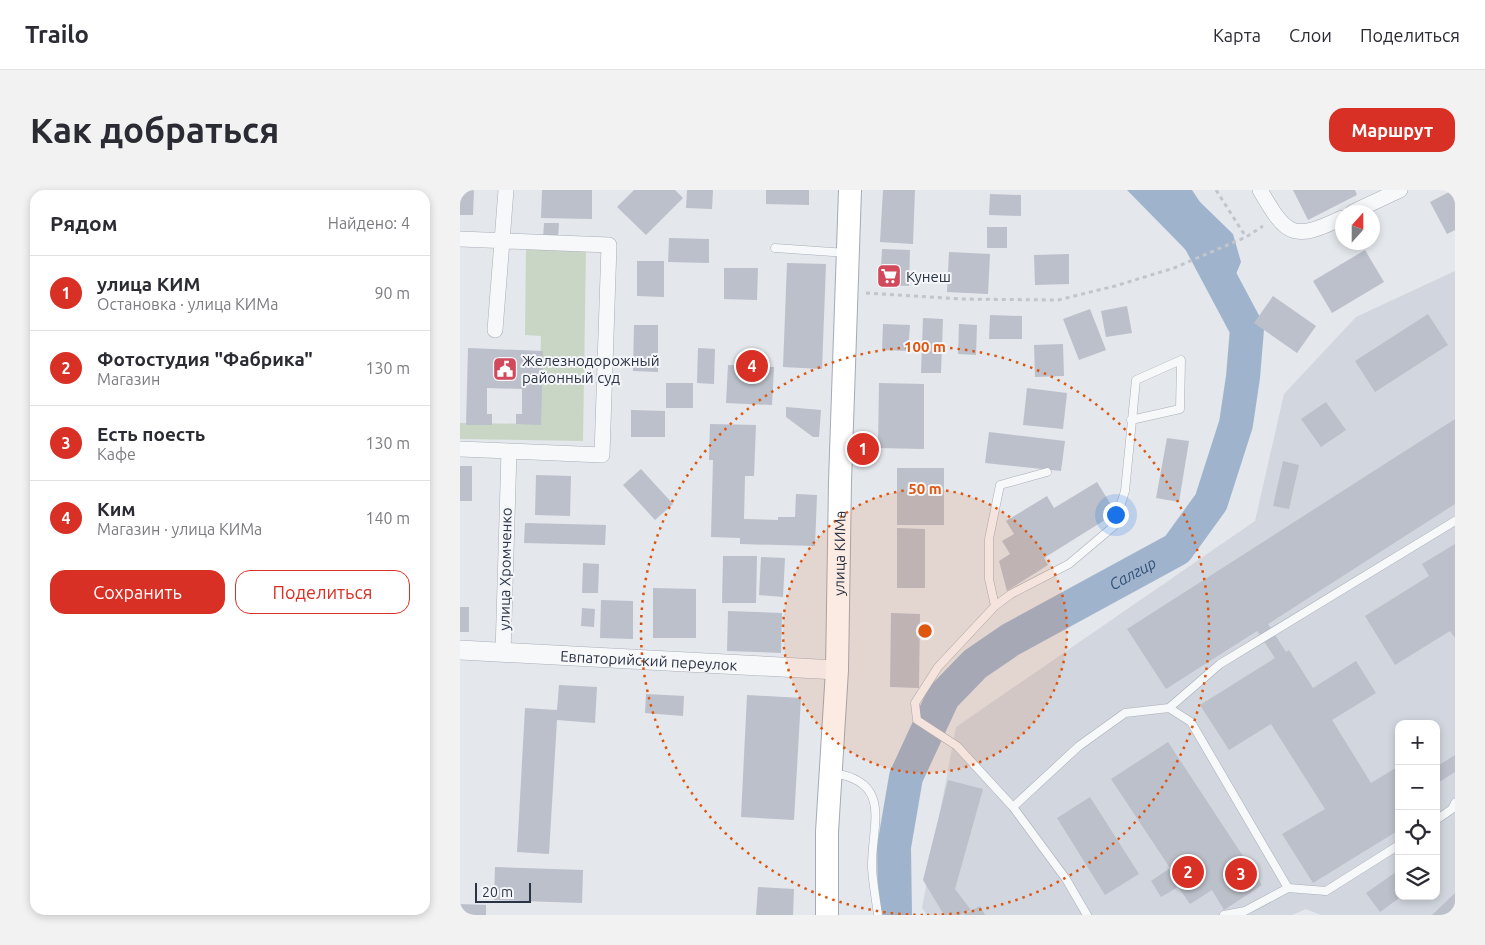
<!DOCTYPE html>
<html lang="ru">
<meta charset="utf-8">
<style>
:root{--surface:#fff;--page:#f2f2f3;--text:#2b2b33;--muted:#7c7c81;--line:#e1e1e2;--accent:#d93025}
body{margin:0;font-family:Ubuntu,sans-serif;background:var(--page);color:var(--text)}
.controls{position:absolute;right:15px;bottom:15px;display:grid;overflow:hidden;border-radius:10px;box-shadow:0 2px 8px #0003}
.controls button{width:45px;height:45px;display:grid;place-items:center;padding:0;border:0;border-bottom:1px solid var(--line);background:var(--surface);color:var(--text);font:25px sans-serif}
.compass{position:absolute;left:875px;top:15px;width:45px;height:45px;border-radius:50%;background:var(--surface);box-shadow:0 2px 8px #0003;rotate:21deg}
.scale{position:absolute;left:15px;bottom:12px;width:56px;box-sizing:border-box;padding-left:5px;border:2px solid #2b3445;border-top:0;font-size:14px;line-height:18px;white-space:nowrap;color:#2b3445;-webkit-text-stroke:4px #f4f6f9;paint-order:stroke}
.you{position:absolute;left:655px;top:324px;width:18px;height:18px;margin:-12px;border:4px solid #fff;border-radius:50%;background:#1a73e8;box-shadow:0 0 0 8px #1a73e833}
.badge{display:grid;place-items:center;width:32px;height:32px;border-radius:50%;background:var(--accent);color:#fff;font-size:16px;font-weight:700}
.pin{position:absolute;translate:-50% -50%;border:2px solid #fff;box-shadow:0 1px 5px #0006}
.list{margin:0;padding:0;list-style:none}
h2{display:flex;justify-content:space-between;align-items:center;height:65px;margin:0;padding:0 20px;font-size:21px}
h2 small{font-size:16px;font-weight:400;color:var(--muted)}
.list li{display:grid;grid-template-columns:32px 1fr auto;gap:15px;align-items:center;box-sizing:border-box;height:75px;padding:0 20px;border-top:1px solid var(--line)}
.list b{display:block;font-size:19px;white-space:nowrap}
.list p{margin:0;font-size:16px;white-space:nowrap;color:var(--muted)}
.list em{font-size:16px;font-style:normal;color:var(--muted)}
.actions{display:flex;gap:10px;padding:15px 20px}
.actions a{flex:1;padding:11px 0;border:1px solid var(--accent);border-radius:15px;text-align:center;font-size:18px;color:var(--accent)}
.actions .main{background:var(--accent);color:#fff}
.icon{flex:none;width:28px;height:28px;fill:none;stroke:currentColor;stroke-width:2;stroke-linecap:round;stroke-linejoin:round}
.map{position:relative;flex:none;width:995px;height:725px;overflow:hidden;border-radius:15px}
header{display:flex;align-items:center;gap:30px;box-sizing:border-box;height:70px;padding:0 25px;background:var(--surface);border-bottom:1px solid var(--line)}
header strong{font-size:24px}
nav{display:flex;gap:28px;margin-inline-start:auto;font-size:18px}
.intro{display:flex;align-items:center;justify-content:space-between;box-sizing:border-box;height:120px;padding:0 30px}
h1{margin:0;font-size:35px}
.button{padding:12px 22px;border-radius:15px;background:var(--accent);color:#fff;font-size:18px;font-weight:700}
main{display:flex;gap:30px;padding:0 30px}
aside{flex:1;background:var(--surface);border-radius:15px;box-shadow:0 2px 8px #0003}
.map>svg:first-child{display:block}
.built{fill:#d2d6de;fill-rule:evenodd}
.green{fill:#c9d6c5}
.water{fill:#9fb4cc}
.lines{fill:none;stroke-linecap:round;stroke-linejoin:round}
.river{stroke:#9fb4cc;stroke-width:34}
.building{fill:#bbc0ca}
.service-casing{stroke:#a9aeb7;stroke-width:9}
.minor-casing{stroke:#a9aeb7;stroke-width:16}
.tertiary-casing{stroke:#a9aeb7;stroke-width:20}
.primary-casing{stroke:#a3abb8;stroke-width:24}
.path{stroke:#c2c5cb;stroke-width:3;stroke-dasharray:4 4;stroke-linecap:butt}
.service{stroke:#f7f8fa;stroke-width:8}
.minor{stroke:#f7f8fa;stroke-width:15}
.tertiary{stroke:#f7f8fa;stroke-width:19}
.primary{stroke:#fff;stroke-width:22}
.ring{fill:none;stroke:#df570f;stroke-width:2.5;stroke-dasharray:2.5 5}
.labels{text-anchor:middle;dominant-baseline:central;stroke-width:4;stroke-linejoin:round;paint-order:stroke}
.poi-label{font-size:15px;fill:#2b3445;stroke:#f4f6f9;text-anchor:start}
.street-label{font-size:15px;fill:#2b3445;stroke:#f4f6f9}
.water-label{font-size:16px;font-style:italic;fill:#34527a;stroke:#f4f6f9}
.centre{fill:#df570f;stroke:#f4f6f9;stroke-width:2.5}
.ring-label{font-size:15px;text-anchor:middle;font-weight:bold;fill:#df570f;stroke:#f4f6f9;stroke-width:4;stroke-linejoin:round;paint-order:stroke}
</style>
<header>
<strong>Trailo</strong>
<nav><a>Карта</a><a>Слои</a><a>Поделиться</a></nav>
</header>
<div class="intro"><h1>Как добраться</h1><a class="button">Маршрут</a></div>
<main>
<aside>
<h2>Рядом<small>Найдено: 4</small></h2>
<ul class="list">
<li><span class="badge">1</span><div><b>улица КИМ</b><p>Остановка · улица КИМа</p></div><em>90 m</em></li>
<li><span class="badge">2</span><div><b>Фотостудия &quot;Фабрика&quot;</b><p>Магазин</p></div><em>130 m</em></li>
<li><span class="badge">3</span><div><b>Есть поесть</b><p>Кафе</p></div><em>130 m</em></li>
<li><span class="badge">4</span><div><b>Ким</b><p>Магазин · улица КИМа</p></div><em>140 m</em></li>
</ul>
<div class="actions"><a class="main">Сохранить</a><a>Поделиться</a></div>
</aside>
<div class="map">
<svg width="995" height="725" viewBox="0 0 995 725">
<rect width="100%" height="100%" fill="#e4e7ec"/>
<!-- built -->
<path class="built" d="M995,81V725H861L846,719L832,725H467L462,718L496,537L795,331L824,204L896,127ZM939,534H976V706H939Z"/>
<!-- green -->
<path class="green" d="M66,59L126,60L123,251L0,249V233L79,234L81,146L65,145Z"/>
<!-- water -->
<path class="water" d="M667,0H732L740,12L773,44L781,72L768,103Z"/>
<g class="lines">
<!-- river -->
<path class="river" id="s1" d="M435,725L434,657L446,587L483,507L515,474L550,450L717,359L751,312L776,234L783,187L787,139L738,47L694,0"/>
</g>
<!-- building -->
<path class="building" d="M0,0H14L13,25H0Z
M82,0H132V29L81,28Z
M174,0H215L223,8L186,45L157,17Z
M227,0H253L252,19L226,18Z
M306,0H349V15L306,14Z
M423,0H455L453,54L420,52Z
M833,0H895L897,5L848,30Z
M993,0H995V40L987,44L970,12Z
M530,4L561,5V26L529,25Z
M84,33H99L98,49L83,48Z
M527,37H547V58H527Z
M209,48L249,49V73L208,72Z
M422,59L450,60L449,96L420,95Z
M905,60L924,92L872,123L853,91Z
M489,62L530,64L528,104L487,102Z
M609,64V94L575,95L574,65Z
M177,71H204V107L177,106Z
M327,73L366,74L362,179L323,177Z
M264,78H298L297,110L264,109Z
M813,106L856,136L837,163L794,133Z
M667,116L672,143L646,147L641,121Z
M630,119L646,160L619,170L603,129Z
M968,124L988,155L915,202L895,171Z
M530,125L562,126V149H529Z
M463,128L483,129L481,183H461Z
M423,134L450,135L448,161L422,160Z
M499,134L517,135L516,165L498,164Z
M174,135H198V182L173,181Z
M603,154L604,186L575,187L574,155Z
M8,158L83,161L81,235L56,234V224H62V199L27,198V224H32V235H6Z
M238,158L255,159L254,194L237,193Z
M268,175L314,177L312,215L266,213Z
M206,193H233V218H206Z
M419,193L464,194V259L418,258Z
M567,198L607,203L603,239L563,235Z
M866,212L886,240L861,257L841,229Z
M326,217L361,220L359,247H353L326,227Z
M171,220L205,221V247H171Z
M995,229V314L808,434L826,462L829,460L853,498L896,471L916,503L872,530L911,593L939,576V640L853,693L822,644L865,619L811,534L769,560L740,515L815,468L797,441L706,499L667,439Z
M250,234L296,235L294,286H285L284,329L318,330V327H335L336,304L357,305L355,356L280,354V348L251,347L253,270H249Z
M529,242L605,251L601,281L525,273Z
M707,248L729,251L719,312L696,308Z
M823,271L839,275L829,319L813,316Z
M0,276H12V311H0Z
M437,278H484V335H437Z
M181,279L213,314L195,330L163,295Z
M76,285L111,286L110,326L75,325Z
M637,292L656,323L584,368L588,375L547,401L539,371L550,364L542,351L554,344L546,331L587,306L594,318Z
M65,333L146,335L145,355L64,353Z
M437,338L465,339V398H437Z
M995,354V448L990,441L935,475L905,426L969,386L962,374Z
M263,366H297L296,413H262Z
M301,367L325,368L323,407L299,405Z
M123,373L139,374L138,403H122Z
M193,398L236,399V448H193Z
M141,410L173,411V449L140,448Z
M0,417H9V442H0Z
M122,418L135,419L134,437L121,436Z
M268,421L322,423L321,463L267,461Z
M431,423L460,424L459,498L430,497Z
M99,495L137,497L135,533L97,530L89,664L57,662L65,518L97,520Z
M186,504L224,506L223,526L185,523Z
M287,505L341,508L334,630L281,627Z
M708,552L802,695L764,720L752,700L730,714L718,697L701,707L691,691L710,678L651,589Z
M995,565V582L976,594V577Z
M488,590L523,599L495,699L511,720L500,725H484L463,690Z
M630,607L679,684L645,705L597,628Z
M35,677L123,680L122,713L34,710Z
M936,682L939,686V706H942L920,722L906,703Z
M298,697L334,699L333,725H296Z
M995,703V725H972Z
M0,714L26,715V725H0Z
M520,716L525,725H503Z"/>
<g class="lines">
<defs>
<path id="service" d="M315,58L387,63
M535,416L529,389V349L540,295L587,282
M709,518L760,474L995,331
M373,583C434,592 411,636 412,678C413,694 416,710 418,725
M553,617L619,556L665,523L709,518L731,532L828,698L785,721L764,725
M976,630L992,619L995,613
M828,698L866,701L939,655
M627,725L606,689L553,617L497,556L457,530L455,513L478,477L535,416L551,404L609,374L654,336L665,301L676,190L721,170L720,219L671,230"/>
<path id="minor" d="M800,0C827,47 833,51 882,28
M893,22L940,0
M0,49L149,55L142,265L49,261L43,463
M35,140L46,0
M0,259L49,261"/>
<g id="tertiary">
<path id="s2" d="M0,460L377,480"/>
</g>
<g id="primary">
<path id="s3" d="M367,725V642L377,480L380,292L390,0"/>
</g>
</defs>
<!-- service casing -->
<use href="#service" class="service-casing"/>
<!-- minor casing -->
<use href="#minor" class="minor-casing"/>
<!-- tertiary casing -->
<use href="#tertiary" class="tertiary-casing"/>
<!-- primary casing -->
<use href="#primary" class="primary-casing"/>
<!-- path -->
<path class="path" d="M756,0L786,47
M406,103L500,109L598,110L655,96L714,78L786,47L803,36"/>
<!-- service -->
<use href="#service" class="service"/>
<!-- minor -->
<use href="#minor" class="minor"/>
<!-- tertiary -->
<use href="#tertiary" class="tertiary"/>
<!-- primary -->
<use href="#primary" class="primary"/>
</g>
<!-- distance rings -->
<circle cx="465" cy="441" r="142" fill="#df570f" fill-opacity=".12"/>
<g class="ring">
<circle cx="465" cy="441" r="142"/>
<path d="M463 725A284 284 0 1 1 467 725"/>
</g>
<!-- icons -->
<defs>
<symbol id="supermarket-square" viewBox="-11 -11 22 22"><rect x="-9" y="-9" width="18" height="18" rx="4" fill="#d1495b" stroke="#f4f6f9"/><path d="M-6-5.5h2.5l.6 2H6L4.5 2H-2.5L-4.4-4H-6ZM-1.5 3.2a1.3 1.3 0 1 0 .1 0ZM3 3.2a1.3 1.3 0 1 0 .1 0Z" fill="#fff"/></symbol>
<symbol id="civic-square" viewBox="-11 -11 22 22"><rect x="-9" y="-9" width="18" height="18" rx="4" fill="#d1495b" stroke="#f4f6f9"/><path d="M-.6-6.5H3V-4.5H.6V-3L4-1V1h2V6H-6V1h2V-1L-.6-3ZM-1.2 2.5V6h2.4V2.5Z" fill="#fff"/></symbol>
</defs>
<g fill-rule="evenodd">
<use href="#supermarket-square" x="415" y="72" width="28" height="28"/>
<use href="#civic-square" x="31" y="165" width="28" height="28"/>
</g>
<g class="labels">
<!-- poi labels -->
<g class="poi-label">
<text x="446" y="86">Кунеш</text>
<text x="62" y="170">Железнодорожный<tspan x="62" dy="17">районный суд</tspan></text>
</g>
<!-- street labels -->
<g class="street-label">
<text stroke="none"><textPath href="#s3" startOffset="362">улица КИМа</textPath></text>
<text transform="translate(45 379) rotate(-89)">улица Хромченко</text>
<text stroke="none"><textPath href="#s2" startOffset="189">Евпаторийский переулок</textPath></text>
</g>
<!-- water labels -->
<g class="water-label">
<text stroke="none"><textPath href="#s1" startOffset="455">Салгир</textPath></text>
</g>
</g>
<circle cx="465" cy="441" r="8" class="centre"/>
<g class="ring-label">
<text x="465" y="162">100 m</text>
<text x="465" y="304">50 m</text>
</g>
</svg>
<div class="controls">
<button>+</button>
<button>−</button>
<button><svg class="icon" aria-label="locate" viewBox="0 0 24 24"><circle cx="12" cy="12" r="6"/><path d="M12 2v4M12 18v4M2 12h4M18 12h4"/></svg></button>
<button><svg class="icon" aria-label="layers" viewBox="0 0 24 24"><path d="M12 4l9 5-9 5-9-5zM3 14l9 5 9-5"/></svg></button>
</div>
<svg class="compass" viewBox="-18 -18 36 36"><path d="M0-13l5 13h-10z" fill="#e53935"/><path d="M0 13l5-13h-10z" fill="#7c7c81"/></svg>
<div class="scale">20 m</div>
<div class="you"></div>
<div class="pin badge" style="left:403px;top:259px">1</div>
<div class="pin badge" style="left:728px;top:682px">2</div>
<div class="pin badge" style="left:781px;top:684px">3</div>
<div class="pin badge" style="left:292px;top:176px">4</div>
</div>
</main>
